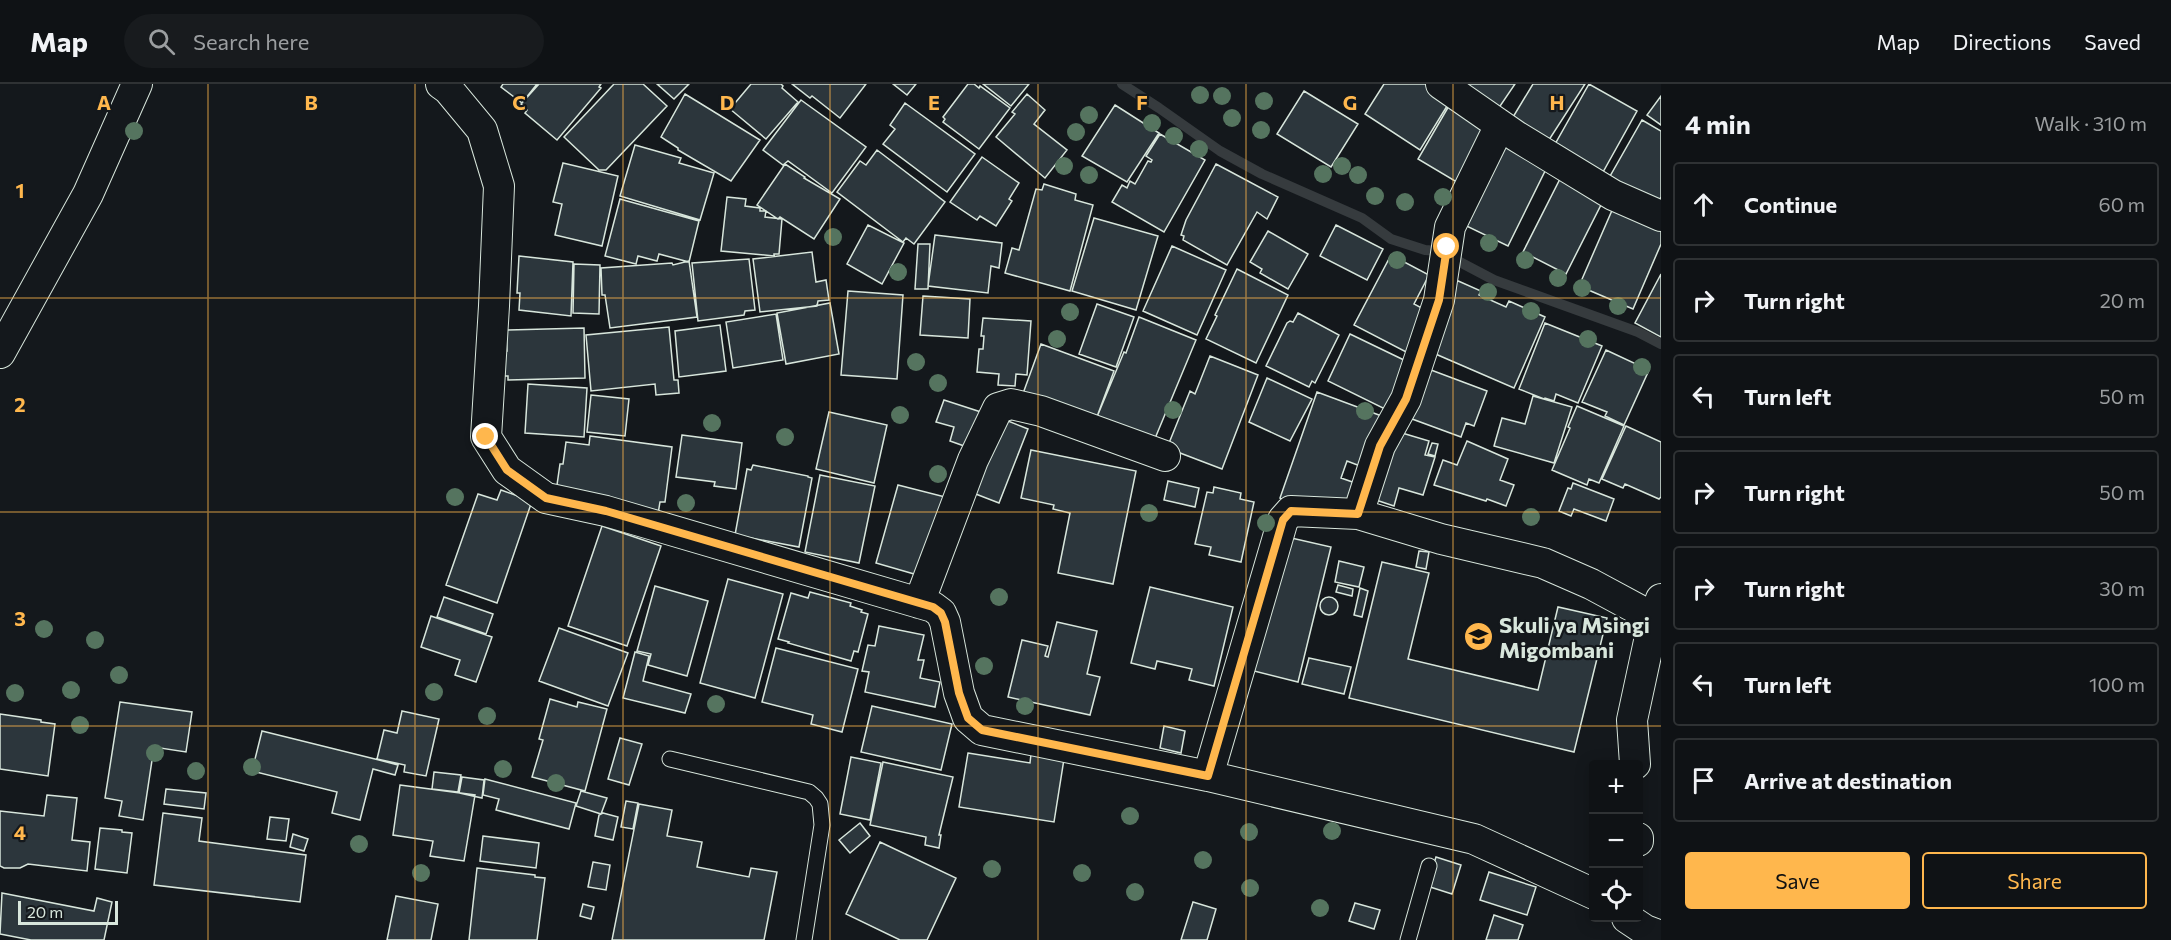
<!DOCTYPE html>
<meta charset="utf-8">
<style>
:root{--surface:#0f1215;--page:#181b1e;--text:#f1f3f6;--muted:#9b9ea0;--line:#2f3234;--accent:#ffb74d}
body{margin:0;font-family:Commissioner,sans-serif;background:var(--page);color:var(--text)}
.controls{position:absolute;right:18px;bottom:18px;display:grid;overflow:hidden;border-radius:6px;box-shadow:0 3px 15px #0003}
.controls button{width:54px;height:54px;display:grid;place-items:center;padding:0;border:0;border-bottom:2px solid var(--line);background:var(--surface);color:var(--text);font:30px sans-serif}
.scale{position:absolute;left:18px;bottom:15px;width:100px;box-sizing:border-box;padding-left:6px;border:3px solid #d8e6dc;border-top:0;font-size:16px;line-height:21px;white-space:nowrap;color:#d8e6dc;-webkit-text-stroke:4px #14181c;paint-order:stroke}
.stop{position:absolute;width:18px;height:18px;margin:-14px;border:4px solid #ffb74d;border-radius:50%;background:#fff}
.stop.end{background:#ffb74d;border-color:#fff;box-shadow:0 2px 6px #0008}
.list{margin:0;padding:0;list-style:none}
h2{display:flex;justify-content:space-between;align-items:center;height:78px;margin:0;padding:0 24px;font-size:26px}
h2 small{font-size:20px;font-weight:400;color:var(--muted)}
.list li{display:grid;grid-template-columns:39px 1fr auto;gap:18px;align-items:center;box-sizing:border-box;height:84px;margin:0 12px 12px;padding:0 12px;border:2px solid var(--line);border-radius:6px}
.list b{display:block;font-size:22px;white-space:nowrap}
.list em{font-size:20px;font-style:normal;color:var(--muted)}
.actions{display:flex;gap:12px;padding:18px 24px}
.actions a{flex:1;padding:14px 0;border:2px solid var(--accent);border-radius:6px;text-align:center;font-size:21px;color:var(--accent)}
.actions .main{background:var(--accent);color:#111}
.icon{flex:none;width:33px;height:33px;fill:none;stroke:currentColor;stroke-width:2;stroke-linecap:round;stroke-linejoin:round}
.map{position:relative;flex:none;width:1661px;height:856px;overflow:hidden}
header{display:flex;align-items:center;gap:36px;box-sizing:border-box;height:84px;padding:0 30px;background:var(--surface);border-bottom:2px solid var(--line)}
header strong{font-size:28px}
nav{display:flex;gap:33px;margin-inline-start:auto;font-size:21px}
.search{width:420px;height:54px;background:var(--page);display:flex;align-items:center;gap:15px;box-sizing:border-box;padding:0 21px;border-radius:33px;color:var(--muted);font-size:22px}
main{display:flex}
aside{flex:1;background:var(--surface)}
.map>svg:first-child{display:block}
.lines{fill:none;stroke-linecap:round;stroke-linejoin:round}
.stream{stroke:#363b3e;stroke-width:10}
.building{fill:#2c363c;stroke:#d8e6dc;stroke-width:1.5}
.service-casing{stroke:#d8e6dc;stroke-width:17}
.minor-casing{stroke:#d8e6dc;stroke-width:32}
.service{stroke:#14181c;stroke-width:15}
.minor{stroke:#14181c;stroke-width:30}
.tree{fill:#55745f}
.route{stroke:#ffb74d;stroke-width:8}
.grid{fill:none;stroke:#ffb74d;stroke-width:1.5;stroke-opacity:0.55}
.labels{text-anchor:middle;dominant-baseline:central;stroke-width:4.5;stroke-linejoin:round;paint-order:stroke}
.poi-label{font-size:22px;font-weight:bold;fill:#d8e6dc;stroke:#14181c;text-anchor:start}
.grid-label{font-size:20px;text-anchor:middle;font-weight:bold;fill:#ffb74d;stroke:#14181c;stroke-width:4.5;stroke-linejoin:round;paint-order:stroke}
</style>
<header>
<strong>Map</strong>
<div class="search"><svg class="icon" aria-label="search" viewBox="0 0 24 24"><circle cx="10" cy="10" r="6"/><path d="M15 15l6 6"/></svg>Search here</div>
<nav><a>Map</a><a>Directions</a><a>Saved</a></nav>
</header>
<main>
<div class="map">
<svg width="1661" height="856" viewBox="0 0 1661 856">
<rect width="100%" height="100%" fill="#14181c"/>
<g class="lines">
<!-- stream -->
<path class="stream" d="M1122,0L1159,24L1220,67L1262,90L1362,134L1391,155L1425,166L1439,167L1494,196L1638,248L1661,260"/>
</g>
<!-- building -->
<path class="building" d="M503,0H537L522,19L501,3Z
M539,0H601L599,3L601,4L557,56L525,29L527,26L521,20Z
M614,0H643L667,22L606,86H599L564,53Z
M657,0H689L674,15Z
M751,0H781L783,2L782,4L798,18L766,55L730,25Z
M792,0H866L840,34L812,12L810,14Z
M893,0H916L907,11Z
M968,0H974L979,4L980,2L1010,24L979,65L943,38L945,35L943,33Z
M983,0H1029L1011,22Z
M1384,0H1430L1452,14L1420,66L1365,30Z
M1447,0H1515L1494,31Z
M1533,0H1585L1547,59L1510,38Z
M1589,0L1637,27L1598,97L1550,69Z
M1304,7L1358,40L1331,83L1277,50Z
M685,10L760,56L731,97L678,66V64L661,53Z
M1027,10L1045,26L1034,40L1067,66L1045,94L996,53L1015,30L1012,28Z
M1661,12V41L1647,31Z
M801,16L866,63L832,109L788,77L783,81L763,66Z
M905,19L975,70L947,108L883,60L895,45L890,41Z
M1450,20L1494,43L1460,100L1418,75Z
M1115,21L1159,49L1127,98L1082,72Z
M1642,36L1661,47V113L1653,127L1605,101Z
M1160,50L1205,76L1164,148L1112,118L1122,101L1127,104L1130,97L1135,100L1148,77L1151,78L1152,76L1146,72Z
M1498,52L1550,77L1508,162L1454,136Z
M635,61L681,74L679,79L714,89L700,136L620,112Z
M877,66L945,118L914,160L906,154L903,158L837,108L860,77L866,81Z
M982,73L1019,99L1009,115L1012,117L996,142L980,132L977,136L950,118Z
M563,79L618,92L602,162L555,151L562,120L553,118Z
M785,80L805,93L804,94L840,115L814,155L780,133L778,135L757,121Z
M1216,80L1278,113L1267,135L1257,128L1227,181L1183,156L1184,152L1181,151L1186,136Z
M1563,89L1606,111L1566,190L1523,168Z
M1044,100L1076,110L1075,116L1093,121L1070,207L1005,189L1012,164L1019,166L1036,105L1042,106Z
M727,113L746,115L745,122L760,124V127H766L765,133L782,135L779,170H774V172L721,167Z
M620,115L699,137L689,178L659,170L657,177L638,172L636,180L605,172Z
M1617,115L1661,133V160L1633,225L1579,202Z
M1094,134L1158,152L1136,226L1072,207Z
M868,141L904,159L882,200L847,180Z
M1336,141L1383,165L1367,196L1320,172Z
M1268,147L1308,170L1288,205L1260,189L1262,185L1250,178Z
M935,151L1002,159L999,184L991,182L988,209L928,202Z
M918,160H930L928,205H915Z
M1172,162L1226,186L1197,251L1143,227Z
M812,168L816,198L826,196L829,216L818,217L817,222L760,228L753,175Z
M1391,171L1429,191L1414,220L1431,229L1410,270L1354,241Z
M519,172L573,178L571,232L519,226L520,209H517Z
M749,175L755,226L745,227L744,231L698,237L692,179Z
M689,177L697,233L610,244L605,211H602L601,184L672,179L673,181Z
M574,180L600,181L599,230L573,229Z
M1237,185L1288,211L1256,279L1206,255L1217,232L1215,231Z
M1661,190V253L1635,239Z
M1456,196L1481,207L1479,211L1506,223L1509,217L1545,233L1514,304L1424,265Z
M848,207L903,211L897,295L841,291Z
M923,212L970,215L968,254L920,251Z
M830,219L839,270L786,280L777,229Z
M1097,220L1134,233L1116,283L1079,270Z
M1298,229L1339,251L1315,299L1312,297L1309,303L1266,282L1287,239L1290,237L1293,238Z
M776,230L783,276L733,284L726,238Z
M1139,233L1196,256L1151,364L1094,340L1124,268L1126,269Z
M983,234L1031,237L1027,291L1016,290L1015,302L998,301L999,290L977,288L979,265H983L984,252H981Z
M1545,239L1602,262L1578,319L1556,310L1554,317L1545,314L1544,315L1519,305Z
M720,241L726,287L679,293L675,247Z
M669,243L674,296H678L679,309L656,311L655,300L591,307L586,251Z
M584,244L585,294L508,296V292H498V268L507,267L506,246Z
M1350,250L1408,278L1391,328L1328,297Z
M1041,260L1114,287L1095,338L1021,315Z
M1606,266L1649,286L1624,341L1605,332L1607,328L1582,318Z
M1210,272L1258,291L1222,385L1167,364L1190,307L1195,310Z
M1431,286L1487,307L1474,342L1466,339L1461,353L1404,332Z
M1267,294L1312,315L1290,357L1249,338Z
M528,300L587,304L584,353L525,349Z
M1317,308L1387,334L1368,385L1347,377L1341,394L1361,401L1343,429L1302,423L1280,414Z
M591,311L629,315L625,352L587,348Z
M1533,312L1572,323L1554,379L1494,362L1502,334L1525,340Z
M944,316L984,329L967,363L950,357L954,343L936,338Z
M1577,322L1624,342L1599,399L1589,395L1587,401L1552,386L1570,344L1568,343Z
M829,328L887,341L874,399L816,385Z
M998,333L1028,345L999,419L968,407Z
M1626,342L1661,358V413L1659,415L1625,400L1623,404L1602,395Z
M1392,346L1429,357L1425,371L1435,373L1423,411L1399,404L1394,422L1370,414Z
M682,351L742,359L736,405L714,402L715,398L676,393Z
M590,352L672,363L665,418H660L658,430L556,408L560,380H563L566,358L589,361Z
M1467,357L1508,375L1500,396L1514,401L1506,422L1487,415L1486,417L1434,401L1443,376L1457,381Z
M1432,359L1438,360L1435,372L1428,370Z
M1031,366L1136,387L1113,500L1058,489L1070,429L1053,425L1054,421L1021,414Z
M753,381L808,392V393L812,394L799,463L735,451L747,385L751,386Z
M820,391L875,402L859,479L805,468Z
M1168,397L1199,404L1195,423L1164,416Z
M1573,399L1614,415L1606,437L1574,425L1571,432L1559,427L1568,404L1571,405Z
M898,401L953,415L928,494L876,479Z
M1214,403L1241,409L1240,415L1254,418L1241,478L1209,471L1211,463L1195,460L1207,408L1213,409Z
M501,406L532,417L497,519L446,501L478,410L497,416Z
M602,442L661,462L627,562L568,542Z
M1287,453L1331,463L1298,598L1254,587Z
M1419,467L1429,468L1426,485L1416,483Z
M1339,477L1364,483L1359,503L1335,498Z
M1382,478L1429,489L1408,575L1538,606L1558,523L1607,534L1574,668L1349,614Z
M728,495L783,510L755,614L700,599Z
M1338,501L1353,505L1352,512L1336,508Z
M655,502L708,517L687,592L648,581L651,570L637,567Z
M1150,503L1233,523L1214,602L1189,596L1192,585L1157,577L1155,585L1131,579Z
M1360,504L1368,507L1362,533L1354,531Z
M810,508L851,519L850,522L862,526L861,528L868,530L858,568L854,567L851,577L788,559L789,558L778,555L791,509L808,514Z
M444,513L493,530L486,550L437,533Z
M1320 522a9 9 0 1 1 18 0a9 9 0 1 1-18 0Z
M431,532L492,553L476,598L455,591L460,576L421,563Z
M1057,538L1097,547L1087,590L1100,593L1090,631L1008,613L1022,556L1048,562L1045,572L1048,573Z
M879,542L924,551L918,576H924L920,594L940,598L935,623L865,608L869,588L862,587L868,561L875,562Z
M559,544L628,569L608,622L539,597Z
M776,564L858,585L842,648L811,640L813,631L762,618Z
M635,568L649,572L643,597L691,610L685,629L623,614Z
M1309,574L1351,583L1344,610L1302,600Z
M550,615L577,623L578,618L607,625L585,707L532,693L543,656L539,655Z
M120,618L192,628L186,668L154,663L143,736L119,732L122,717L105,714Z
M872,622L952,640L941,686L861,668Z
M402,627L439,635L426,692L404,688L405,681L377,675L384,646L397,649Z
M0,630L41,636V638L55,640L48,692L0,685Z
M1164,642L1185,647L1181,669L1160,664Z
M262,647L379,676L398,681L395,691L373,685L360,736L332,729L337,708L252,687Z
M620,654L642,660L629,701L608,695Z
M968,669L1030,679L1031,670L1064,675L1054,738L959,723Z
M851,673L881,679L870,736L840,730Z
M883,678L953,693L939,751H941L939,764L925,761L926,753L870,741Z
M434,688L461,691L458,708L432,705Z
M462,693L484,696L482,714L459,709Z
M485,695L576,719L569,745L496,726L499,715L483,711Z
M400,701L475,711L464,777L430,772L433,757L393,751Z
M166,705L206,709L204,725L164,720Z
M581,707L607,714L601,730L576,722Z
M47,711L77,714L72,756L90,758L87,787L28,780L20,784H4L0,782V727L44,732Z
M626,717L638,719L633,745L621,743Z
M639,720L672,726L667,752L702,758L697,783L749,793L751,784L777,788L764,856H612Z
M163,729L202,734L199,757L306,771L300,818L154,801Z
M603,729L618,733L613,756L595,752L599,731Z
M270,733L289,735L286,757L267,755Z
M860,739L870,752L850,769L839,756Z
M100,744L122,746V748L132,749L127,789L95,785Z
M293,750L308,755L304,767L290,763Z
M483,752L539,759L536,784L480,777Z
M880,758L956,794L927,856H900L846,830Z
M1436,773L1461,781L1452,810L1427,802Z
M593,778L610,781L606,806L588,803Z
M477,784L535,791V793L545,794L537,856H469Z
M1489,788L1536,803L1527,831L1480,816Z
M2,809L94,827L97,814L112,818L104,856H31L0,850Z
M396,812L438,820L431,856H387Z
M1193,818L1216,825L1207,856H1181Z
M1355,819L1380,826L1374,845L1349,837Z
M583,820L594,823L591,835L580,832Z
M1494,831L1523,841L1518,856H1486Z"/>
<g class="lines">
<defs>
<path id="service" d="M670,675L809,708L816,714L820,720L822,741L804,856
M1408,856L1429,782"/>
<path id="minor" d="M441,0L448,5L482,46L499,102L494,222L486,353L507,386L546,414L606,427L933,523L941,529L945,538L959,609L968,634L982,646L1208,692L1474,755L1594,810
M1441,0L1516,52L1613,111L1661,132
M1500,41L1450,143L1439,216L1406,315L1380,362L1358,430L1441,455L1543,479L1591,500L1654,534
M0,269L88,110L137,0
M919,519L973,376L998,324L1011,320L1041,327L1165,372
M1635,680L1632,636L1654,534L1661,515
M1208,692L1283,436L1291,427L1358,430
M1638,754V757
M1627,834L1645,846L1661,852"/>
</defs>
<!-- service casing -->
<use href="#service" class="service-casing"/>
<!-- minor casing -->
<use href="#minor" class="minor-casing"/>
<!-- service -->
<use href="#service" class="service"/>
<!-- minor -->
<use href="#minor" class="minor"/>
</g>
<!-- trees -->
<g class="tree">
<circle cx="1200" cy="11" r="9"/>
<circle cx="1222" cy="12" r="9"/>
<circle cx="1264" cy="17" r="9"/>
<circle cx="1089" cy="31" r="9"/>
<circle cx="1232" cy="34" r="9"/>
<circle cx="1152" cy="39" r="9"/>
<circle cx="1261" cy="46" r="9"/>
<circle cx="134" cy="47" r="9"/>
<circle cx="1076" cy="48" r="9"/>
<circle cx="1174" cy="52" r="9"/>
<circle cx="1199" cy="65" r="9"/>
<circle cx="1064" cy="82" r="9"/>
<circle cx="1342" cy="82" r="9"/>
<circle cx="1323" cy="90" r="9"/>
<circle cx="1089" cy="91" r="9"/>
<circle cx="1358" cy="91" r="9"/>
<circle cx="1375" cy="112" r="9"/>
<circle cx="1443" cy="113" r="9"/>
<circle cx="1405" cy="118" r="9"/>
<circle cx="833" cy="153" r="9"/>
<circle cx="1489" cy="159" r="9"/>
<circle cx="1397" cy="176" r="9"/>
<circle cx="1525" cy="176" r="9"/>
<circle cx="898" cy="188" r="9"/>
<circle cx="1558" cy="194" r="9"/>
<circle cx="1582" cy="204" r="9"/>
<circle cx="1488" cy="208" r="9"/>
<circle cx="1618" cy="222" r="9"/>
<circle cx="1531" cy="227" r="9"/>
<circle cx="1070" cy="228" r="9"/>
<circle cx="1057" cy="255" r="9"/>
<circle cx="1588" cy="255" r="9"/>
<circle cx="916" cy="278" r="9"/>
<circle cx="1642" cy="283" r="9"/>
<circle cx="938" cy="299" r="9"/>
<circle cx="1173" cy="326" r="9"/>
<circle cx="1365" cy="327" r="9"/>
<circle cx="900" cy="331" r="9"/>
<circle cx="712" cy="339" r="9"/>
<circle cx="785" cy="353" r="9"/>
<circle cx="938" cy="390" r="9"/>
<circle cx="455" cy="413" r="9"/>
<circle cx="686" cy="419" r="9"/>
<circle cx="1149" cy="429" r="9"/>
<circle cx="1531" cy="433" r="9"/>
<circle cx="1266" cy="439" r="9"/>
<circle cx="999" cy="513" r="9"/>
<circle cx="44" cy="545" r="9"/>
<circle cx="95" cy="556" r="9"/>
<circle cx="984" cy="582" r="9"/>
<circle cx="119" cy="591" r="9"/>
<circle cx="71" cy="606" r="9"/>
<circle cx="434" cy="608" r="9"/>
<circle cx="15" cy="609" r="9"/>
<circle cx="716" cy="620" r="9"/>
<circle cx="1025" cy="622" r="9"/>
<circle cx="487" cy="632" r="9"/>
<circle cx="80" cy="641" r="9"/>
<circle cx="155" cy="669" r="9"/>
<circle cx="252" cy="683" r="9"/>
<circle cx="503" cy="685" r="9"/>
<circle cx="196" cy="687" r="9"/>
<circle cx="556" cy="699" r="9"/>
<circle cx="1130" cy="732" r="9"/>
<circle cx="1332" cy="747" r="9"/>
<circle cx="1249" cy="748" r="9"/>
<circle cx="359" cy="760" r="9"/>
<circle cx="1203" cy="776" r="9"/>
<circle cx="992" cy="785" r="9"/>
<circle cx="421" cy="789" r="9"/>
<circle cx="1082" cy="789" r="9"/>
<circle cx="1250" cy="804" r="9"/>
<circle cx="1135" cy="808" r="9"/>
<circle cx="1320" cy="824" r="9"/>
</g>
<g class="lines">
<!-- route -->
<path class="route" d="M486,353L507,386L546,414L606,427L933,523L941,529L945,538L959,609L968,634L982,646L1208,692L1283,436L1291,427L1358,430L1380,362L1406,315L1439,216L1447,163"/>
</g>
<!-- grid -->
<path class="grid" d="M208,0V856M415,0V856M623,0V856M830,0V856M1038,0V856M1246,0V856M1453,0V856M0,214H1661M0,428H1661M0,642H1661"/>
<!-- icons -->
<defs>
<symbol id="school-disc" viewBox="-11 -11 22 22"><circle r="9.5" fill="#ffb74d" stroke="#14181c"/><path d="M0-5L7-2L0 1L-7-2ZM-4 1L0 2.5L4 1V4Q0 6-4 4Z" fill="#111"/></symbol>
</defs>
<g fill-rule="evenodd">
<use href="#school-disc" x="1462" y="536" width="33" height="33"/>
</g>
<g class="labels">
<!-- poi labels -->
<g class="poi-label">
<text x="1499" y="540">Skuli ya Msingi<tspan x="1499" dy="25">Migombani</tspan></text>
</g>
</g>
<g class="grid-label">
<text x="104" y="26">A</text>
<text x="311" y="26">B</text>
<text x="519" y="26">C</text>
<text x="727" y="26">D</text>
<text x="934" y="26">E</text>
<text x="1142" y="26">F</text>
<text x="1350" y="26">G</text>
<text x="1557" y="26">H</text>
<text x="20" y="114">1</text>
<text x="20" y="328">2</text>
<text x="20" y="542">3</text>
<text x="20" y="756">4</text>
</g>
</svg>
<div class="controls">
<button>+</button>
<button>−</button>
<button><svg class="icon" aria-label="locate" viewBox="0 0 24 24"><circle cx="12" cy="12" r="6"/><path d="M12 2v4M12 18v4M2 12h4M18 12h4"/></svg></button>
</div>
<div class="scale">20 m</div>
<div class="stop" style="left:1447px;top:163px"></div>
<div class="stop end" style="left:486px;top:353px"></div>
</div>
<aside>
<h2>4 min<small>Walk · 310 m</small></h2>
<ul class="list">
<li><svg class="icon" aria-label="ahead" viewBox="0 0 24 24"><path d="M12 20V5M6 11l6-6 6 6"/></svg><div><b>Continue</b></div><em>60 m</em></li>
<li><svg class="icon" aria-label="right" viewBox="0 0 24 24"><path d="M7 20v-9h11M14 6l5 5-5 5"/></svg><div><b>Turn right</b></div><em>20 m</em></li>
<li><svg class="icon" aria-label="left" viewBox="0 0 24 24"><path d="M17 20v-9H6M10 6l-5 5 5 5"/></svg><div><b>Turn left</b></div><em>50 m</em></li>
<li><svg class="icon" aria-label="right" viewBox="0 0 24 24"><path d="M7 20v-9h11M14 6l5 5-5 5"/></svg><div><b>Turn right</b></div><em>50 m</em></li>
<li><svg class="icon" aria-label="right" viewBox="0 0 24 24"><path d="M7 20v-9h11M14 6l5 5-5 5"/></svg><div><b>Turn right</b></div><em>30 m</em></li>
<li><svg class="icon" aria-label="left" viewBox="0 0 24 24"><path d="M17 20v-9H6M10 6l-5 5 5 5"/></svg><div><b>Turn left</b></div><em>100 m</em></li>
<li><svg class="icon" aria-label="arrive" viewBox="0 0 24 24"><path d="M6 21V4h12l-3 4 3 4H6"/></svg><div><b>Arrive at destination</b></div></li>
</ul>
<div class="actions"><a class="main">Save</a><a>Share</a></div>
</aside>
</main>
